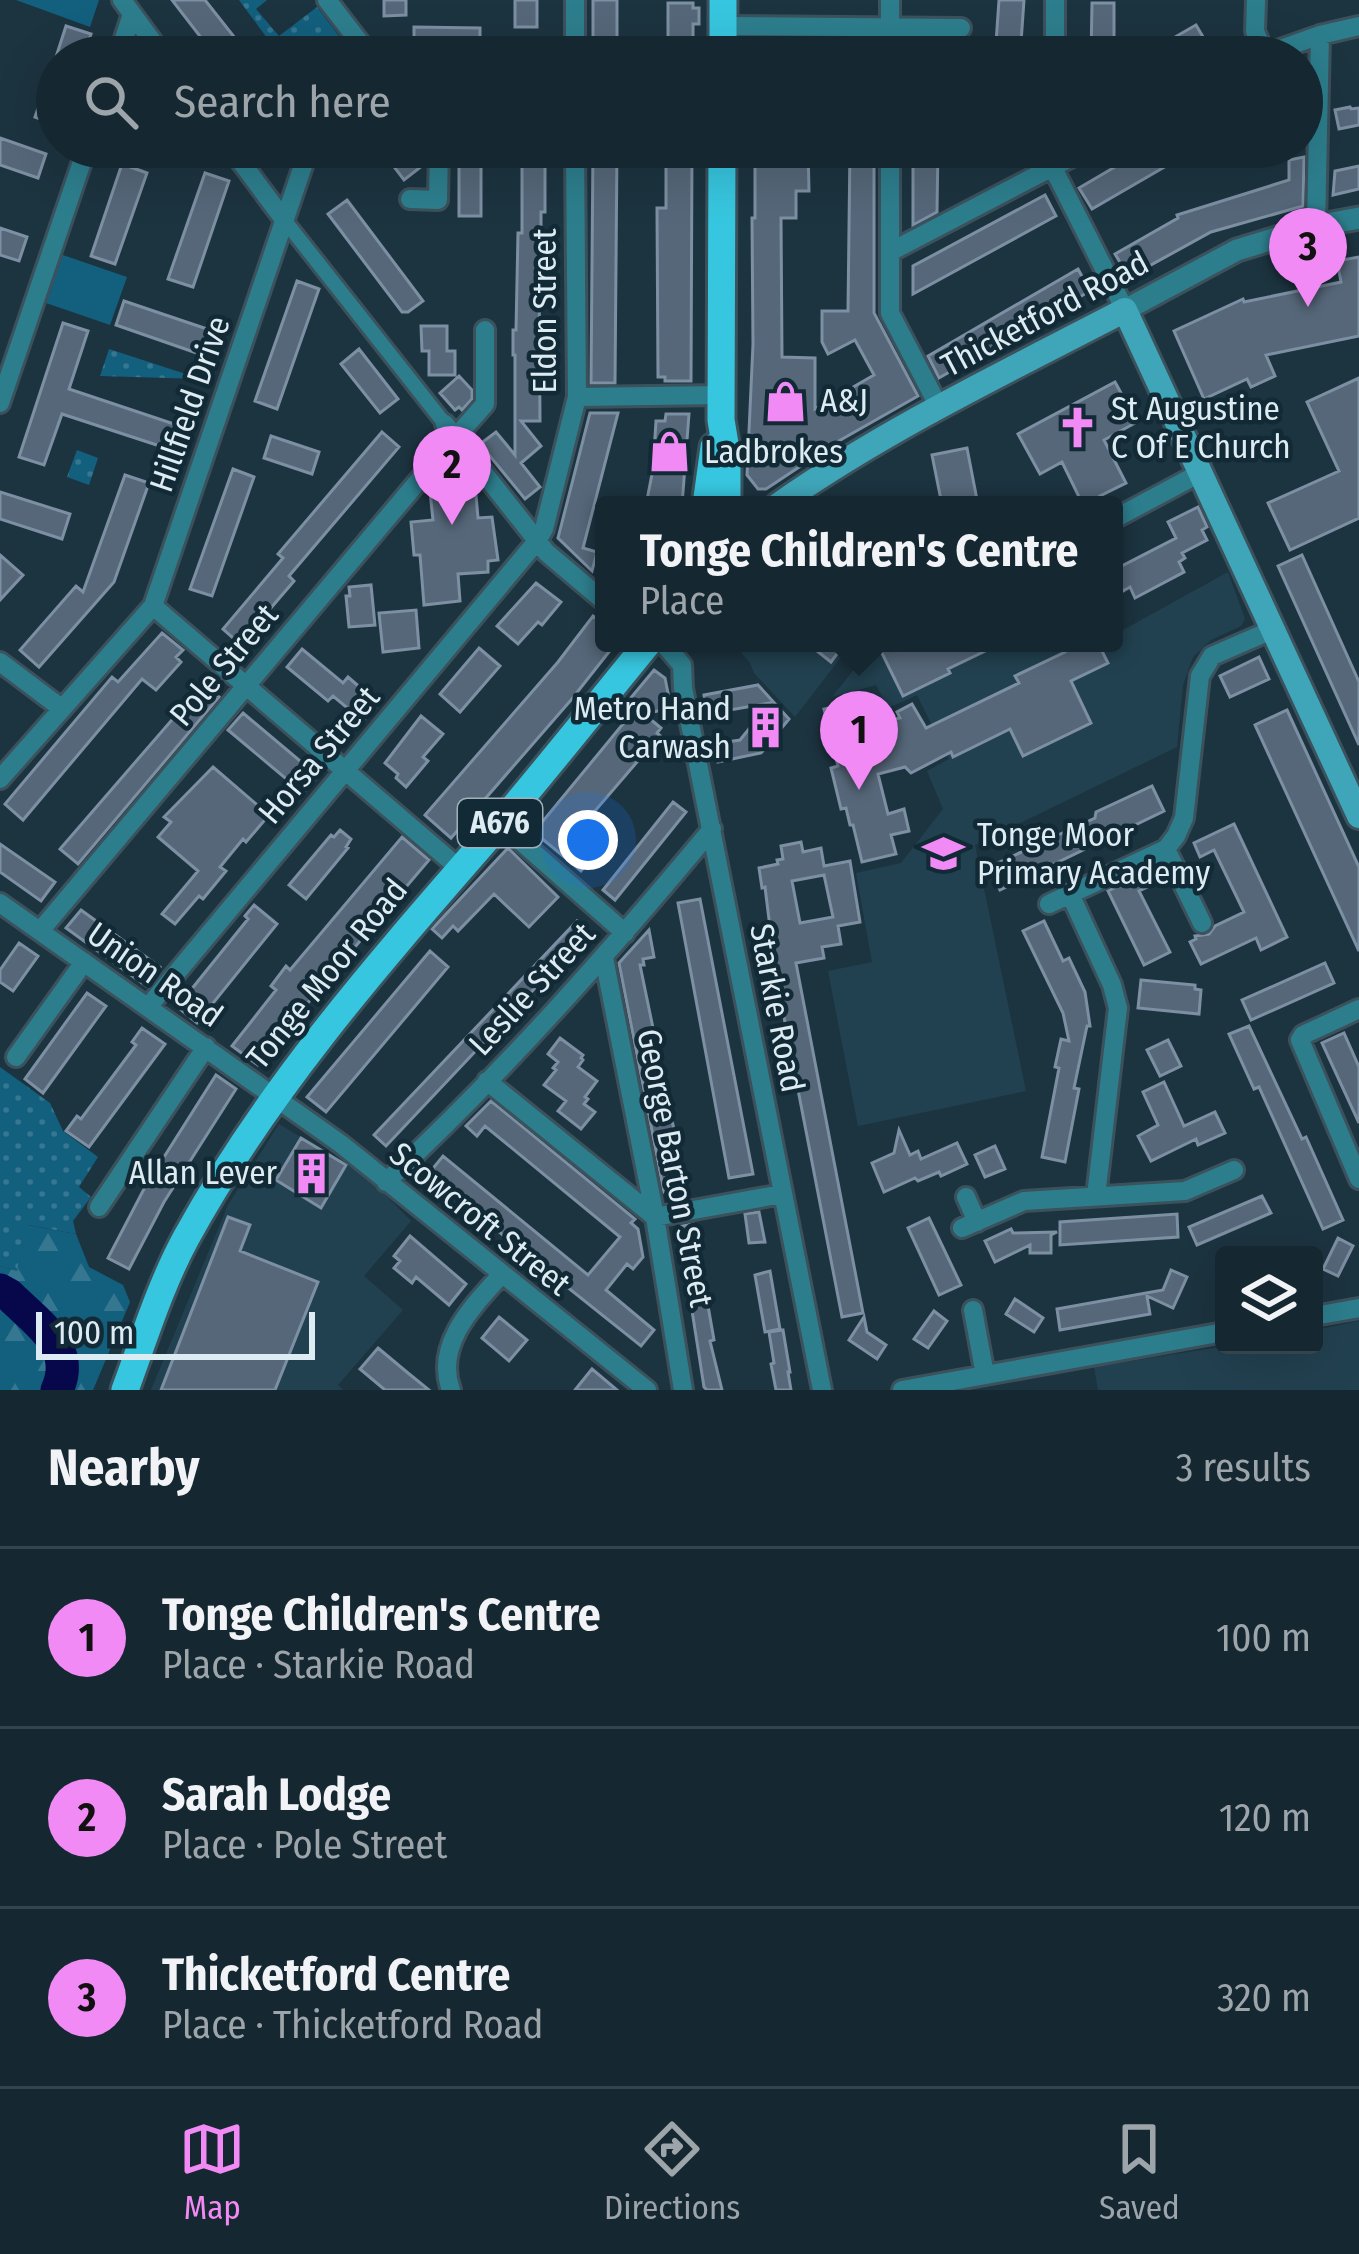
<!DOCTYPE html>
<meta charset="utf-8">
<style>
:root{--surface:#152730;--page:#1e2f38;--text:#f1f3f6;--muted:#9da5ab;--line:#34444c;--accent:#f18af4}
body{margin:0;font-family:"Fira Sans Condensed",sans-serif;background:var(--page);color:var(--text)}
.controls{position:absolute;right:36px;bottom:36px;display:grid;overflow:hidden;border-radius:12px;box-shadow:0 12px 48px #0002}
.controls button{width:108px;height:108px;display:grid;place-items:center;padding:0;border:0;border-bottom:3px solid var(--line);background:var(--surface);color:var(--text);font:60px sans-serif}
.scale{position:absolute;left:36px;bottom:30px;width:279px;box-sizing:border-box;padding-left:12px;border:6px solid #ddebf2;border-top:0;font-size:33px;line-height:42px;white-space:nowrap;color:#ddebf2;-webkit-text-stroke:9px #122a36;paint-order:stroke}
.you{position:absolute;left:588px;top:840px;width:42px;height:42px;margin:-30px;border:9px solid #fff;border-radius:50%;background:#1a73e8;box-shadow:0 0 0 18px #1a73e833}
.badge{display:grid;place-items:center;width:78px;height:78px;border-radius:50%;background:var(--accent);color:#111;font-size:39px;font-weight:700}
.pin{position:absolute;translate:-50% -99px;filter:drop-shadow(0 3px 6px #0008)}
.pin::after{content:'';position:absolute;top:63px;width:42px;height:36px;background:inherit;clip-path:polygon(0 0,100% 0,50% 100%)}
.popup{position:absolute;left:595px;top:496px;width:528px;height:156px;box-sizing:border-box;display:grid;place-content:center;border-radius:12px;background:var(--surface);filter:drop-shadow(0 3px 9px #0005);font-size:39px;white-space:nowrap;color:var(--muted)}
.popup b{font-size:45px;color:var(--text)}
.popup::after{content:'';position:absolute;left:50%;top:100%;margin-left:-24px;border:24px solid transparent;border-top-color:var(--surface)}
.list{margin:0;padding:0;list-style:none}
h2{display:flex;justify-content:space-between;align-items:center;height:156px;margin:0;padding:0 48px;font-size:51px}
h2 small{font-size:39px;font-weight:400;color:var(--muted)}
.list li{display:grid;grid-template-columns:78px 1fr auto;gap:36px;align-items:center;box-sizing:border-box;height:180px;padding:0 48px;border-top:3px solid var(--line)}
.list b{display:block;font-size:45px;white-space:nowrap}
.list p{margin:0;font-size:39px;white-space:nowrap;color:var(--muted)}
.list em{font-size:39px;font-style:normal;color:var(--muted)}
.icon{flex:none;width:66px;height:66px;fill:none;stroke:currentColor;stroke-width:2;stroke-linecap:round;stroke-linejoin:round}
.map{position:relative;flex:none;width:1359px;height:1390px;overflow:hidden}
.search{position:absolute;background:var(--surface);box-shadow:0 12px 48px #0002;left:36px;right:36px;top:36px;height:132px;display:flex;align-items:center;gap:30px;box-sizing:border-box;padding:0 42px;border-radius:66px;color:var(--muted);font-size:45px}
.sheet{height:696px;background:var(--surface)}
nav{display:flex;justify-content:space-around;align-items:center;box-sizing:border-box;height:168px;border-top:3px solid var(--line);background:var(--surface);font-size:33px;color:var(--muted)}
nav a{display:grid;justify-items:center;gap:6px}
nav .on{color:var(--accent)}
.map>svg:first-child{display:block}
.built{fill:#224150}
.grass{fill:url(#grass-dots)}
.forest{fill:url(#forest-firs)}
.park{fill:#135f7e}
.lines{fill:none;stroke-linecap:round;stroke-linejoin:round}
.river{stroke:#07084c;stroke-width:33}
.building{fill:#556779;stroke:#7d8fa3;stroke-width:3;fill-rule:evenodd}
.pedestrian-casing{stroke:#3b515c;stroke-width:20}
.minor-casing{stroke:#3b515c;stroke-width:24}
.tertiary-casing{stroke:#3b515c;stroke-width:27}
.secondary-casing{stroke:#3b515c;stroke-width:30}
.primary-casing{stroke:#3b515c;stroke-width:33}
.pedestrian{stroke:#2d7e8d;stroke-width:14}
.minor{stroke:#2d7e8d;stroke-width:18}
.tertiary{stroke:#2d7e8d;stroke-width:21}
.secondary{stroke:#3fa6b9;stroke-width:24}
.primary{stroke:#37c6df;stroke-width:27}
.labels{text-anchor:middle;dominant-baseline:central;stroke-width:9;stroke-linejoin:round;paint-order:stroke}
.shield{fill:#122a36;stroke:#a0b1ba;stroke-width:3}
.shield-label{font-size:30px;font-weight:bold;fill:#ddebf2}
.street-label{font-size:33px;fill:#ddebf2;stroke:#122a36}
.poi-label{font-size:33px;fill:#ddebf2;stroke:#122a36;text-anchor:start}
</style>
<div class="map">
<svg width="1359" height="1390" viewBox="0 0 1359 1390">
<defs>
<pattern id="grass-dots" width="8" height="8" patternUnits="userSpaceOnUse" patternTransform="scale(3)"><rect width="8" height="8" fill="#135f7e"/><path d="M2 2h.1M6 6h.1" fill="none" stroke="#357691" stroke-width="1.8" stroke-linecap="round"/></pattern>
<pattern id="forest-firs" width="22" height="20" patternUnits="userSpaceOnUse" patternTransform="scale(3)"><rect width="22" height="20" fill="#135f7e"/><path d="M5 1l3.5 6h-7zM16 11l3.5 6h-7z" fill="#357691"/></pattern>
</defs>
<rect width="100%" height="100%" fill="#1c3440"/>
<!-- built -->
<path class="built" d="M1228,572L1245,619L1241,626L1211,640L1193,657L1183,685L1177,747L975,845L1026,1091L858,1126L828,971L872,962L856,873L901,863L943,809L927,771L949,759L917,695L888,708L876,685L832,697L875,643H1114V635Z
M733,643H852L795,717L754,673L750,663Z
M279,1124L368,1177L411,1221L364,1276L403,1310L338,1385L343,1390H151L228,1205Z
M1359,1321V1390H1098L1094,1367L1232,1345H1314V1330Z"/>
<!-- grass -->
<path class="grass" d="M239,0H267L256,9L279,36L317,7L355,57H281Z
M500,37L561,41L560,57H500Z
M109,349L201,379L100,376Z
M77,450L98,458L89,485L67,477Z
M0,1067L50,1103L63,1131L98,1157L79,1187L91,1197L73,1221L76,1234L28,1225L17,1271L0,1266Z"/>
<!-- forest -->
<path class="forest" d="M27,1225L76,1234L89,1267L123,1285L130,1302L93,1390H0V1266L17,1271Z"/>
<!-- park -->
<path class="park" d="M16,0H99L90,27Z
M60,254L127,277L110,325L43,302Z"/>
<g class="lines">
<!-- river -->
<path class="river" d="M0,1290L9,1295C37,1323 77,1347 57,1390"/>
</g>
<!-- building -->
<path class="building" d="M172,0H205L250,57H216Z
M384,0H406V15L384,16Z
M515,0H537V27H515Z
M593,0H617V57H593Z
M999,0H1024L1020,57H995Z
M668,3H693V8H699V24H693V57H668Z
M1092,3H1114V57H1091Z
M1196,25L1209,47L1192,57H1150L1170,45L1168,41Z
M66,26L91,34L83,57H56Z
M414,27L480,28V50H414Z
M850,42H875V57H850Z
M54,60H57V125L35,117Z
M1350,107L1351,109L1359,108V125L1339,129L1335,110Z
M0,138L46,154L38,178L0,165Z
M379,147H408L422,166L404,180Z
M459,147H481V216H459Z
M522,147H545V212H541V261H539L540,421H521L541,446L521,463L540,487L525,499L480,444L496,432L515,455V355H513V330H516L518,233H522Z
M593,147H617L615,383H591Z
M658,147H692L691,381H665V377H658L657,208H666V164H658Z
M791,147H808L809,191H796V218H781L782,357L815,358V409L874,375L855,340L828,354L822,342V311H848L850,147H874V313L918,396L837,442L766,489H758L747,475L753,344L752,218H755V160H791Z
M913,147H938L937,212L913,225Z
M971,147H1012L1001,165Z
M1149,147H1199L1092,209L1079,188Z
M1304,157L1303,206L1211,232L1129,277L1115,254L1178,218L1177,215L1289,180V160Z
M122,164L147,173L115,264L91,256Z
M1359,166V189L1333,195L1335,171Z
M205,173L229,181L193,287L168,279Z
M1045,195L1056,216L913,294V266Z
M347,200L423,301L408,312H402L328,214Z
M0,228L27,237L19,261L0,255Z
M1359,257V336L1266,355L1275,376L1251,387L1247,379L1204,399L1174,331L1243,299L1244,302L1341,282L1337,261Z
M1078,269L1090,291L939,378L928,356Z
M297,281L319,289L277,409L255,401Z
M124,301L219,333L211,358L116,325Z
M63,323L88,331L69,389L177,425L169,449L62,414L44,465L19,457Z
M421,326H447V351H455V375H429V351H422Z
M359,349L398,399L380,413L341,364Z
M459,376L472,390V399L462,410L459,407L455,410L440,393Z
M1359,378V518L1290,550L1268,503L1339,471L1307,402Z
M1115,382L1137,422L1104,440L1126,483L1100,496L1105,505H1083L1062,462L1040,474L1018,434Z
M590,413H618L583,548L597,552L592,571L558,538Z
M666,414H689L682,505H646L653,469L656,421H665Z
M382,432L399,447L289,576L294,581L240,644L223,629L283,558L278,554Z
M271,436L319,452L312,474L264,458Z
M967,448L978,505H942L932,455Z
M233,469L254,477L212,596L190,589Z
M125,475L149,483L114,582L39,667L20,650L76,586L83,592Z
M468,479L469,489H472V495H476L478,518L492,517L498,560L488,561V572L458,574L460,601L424,605L420,555H414L411,522L433,520L430,492H441L440,481Z
M0,492L70,514L62,539L0,519Z
M1198,507L1207,527L1202,530L1207,540L1182,553L1185,558L1179,562L1184,572L1135,598L1130,587L1123,591L1114,570L1176,538L1168,522Z
M0,555L23,575L0,600Z
M1302,555L1359,682V745L1278,566Z
M536,583L561,602L542,625L538,622L518,644L497,626Z
M371,585L375,625L349,627L346,596H350L349,587Z
M416,610L419,648L383,652L379,613Z
M593,616L604,624V643H616L571,700L451,838L425,815L558,662Z
M162,633L183,650L176,657L181,662L156,690L142,679L23,820L5,804L112,677L118,682Z
M807,643H845L831,662Z
M877,643H1002L948,669L950,673L903,696Z
M1061,643H1098L1108,663L1071,681L1091,723L1023,756L1010,729L953,757L951,752L911,773L905,767L878,774L888,814L904,809L909,831L891,835L896,854L862,862L853,825H850L846,808L841,809L831,768L838,766L824,709L860,700L866,725L900,718L897,712L912,704L926,728L1019,683L1015,676L1065,652Z
M479,648L500,666L460,712L440,694Z
M302,649L343,683L348,677L378,703L363,721L333,696L328,701L287,667Z
M1259,657L1269,679L1230,697L1220,676Z
M654,670L665,678L671,708L644,714L661,728L657,733L664,739L647,759L643,755L570,840L591,859L581,871L534,832L632,713L624,706Z
M203,684L219,697L78,864L60,849Z
M758,685L789,719L761,753L718,762L714,744L740,740L770,703L707,714L704,695Z
M1287,710L1359,867V951L1255,725Z
M243,713L318,776L303,793L228,730Z
M421,716L443,734L423,757L428,761L406,787L396,778L398,774L385,763Z
M213,767L269,815L246,842L243,839L220,867L226,871L203,899L199,896L175,924L162,914L198,871L158,837L171,822L164,817Z
M1152,786L1164,811L1000,890L989,867L1095,818L1096,812Z
M673,802L686,812L615,900L603,890Z
M1234,824L1287,937L1261,950L1256,938L1201,964L1190,942L1196,939L1195,936L1209,934L1215,926L1244,912L1214,850L1200,857L1194,843Z
M340,830L351,839L346,847L348,848L306,899L289,885L331,835L334,837Z
M402,837L429,860L315,994L258,1065L232,1046L276,990L271,986L286,966L290,970Z
M801,842L803,852L821,848L824,866L850,861L860,922L838,926L841,944L822,947L824,958L796,963L863,1313L842,1317L776,976L765,887L762,888L759,868L778,864L777,860L783,859L781,846ZM824,875L833,917L800,923L792,881Z
M0,844L55,882L41,901L0,872Z
M508,848L558,897L529,927L494,894L458,931L453,926L442,938L432,929Z
M1148,872L1154,884L1139,891L1170,952L1144,965L1108,891Z
M700,899L753,1174L729,1178L678,903Z
M254,905L277,924L197,1023L174,1004L182,994L186,996L248,919L245,916Z
M81,910L160,967L146,986L66,928Z
M577,921L588,932L386,1146L374,1135Z
M1044,921L1063,961L1069,958L1085,992L1090,1026H1087L1074,1088L1079,1089L1065,1162L1042,1157L1059,1068L1055,1067L1061,1039L1069,1041L1063,1013L1023,931Z
M649,930L654,957L643,959L644,965H640L686,1188L664,1192L619,963Z
M19,943L38,956L13,991L0,982V970Z
M430,951L448,967L326,1112L307,1097Z
M1325,963L1334,983L1251,1020L1242,1000Z
M1141,980L1195,985V989L1201,990L1199,1014L1138,1008Z
M87,993L106,1006L43,1093L25,1079Z
M1249,1026L1302,1139L1306,1137L1343,1220L1323,1229L1259,1087L1254,1089L1229,1034Z
M142,1028L165,1044L89,1147L66,1131L77,1116L81,1119L107,1084L136,1045L132,1042Z
M1344,1033L1359,1067V1123L1322,1043Z
M560,1038L583,1055L581,1058L583,1060L578,1067L597,1081L585,1097L588,1099L584,1104L595,1112L581,1129L558,1111L566,1101L544,1085L556,1070L553,1068L558,1062L548,1054Z
M1168,1040L1181,1066L1160,1076L1147,1050Z
M216,1075L236,1089L164,1202L129,1269L108,1258L145,1187Z
M1164,1082L1184,1126L1215,1112L1225,1133L1198,1145L1196,1139L1151,1161L1138,1136L1158,1125L1143,1092Z
M491,1101L635,1219L631,1223L638,1229L643,1257L633,1269L627,1264L606,1290L654,1330L641,1346L512,1243L430,1172L443,1156L588,1275L620,1237L485,1126L477,1136L466,1126Z
M899,1130L910,1155L918,1151L921,1159L957,1143L967,1164L941,1176L939,1172L918,1181L915,1178L884,1192L872,1163L894,1153Z
M301,1138L346,1165L321,1208L276,1180Z
M995,1146L1005,1169L985,1177L975,1155Z
M1262,1196L1271,1213L1197,1245L1189,1227Z
M759,1212L765,1242L749,1243L745,1214Z
M1177,1214L1178,1237L1060,1245V1222Z
M228,1217L250,1225L240,1251L318,1282L275,1390H161Z
M929,1218L961,1285L939,1295L908,1228Z
M693,1224L698,1252L683,1254L678,1227Z
M1011,1229L1013,1233L1057,1232L1051,1235V1253H1030V1245L995,1262L985,1241Z
M410,1236L466,1284L449,1305L416,1277L412,1283L394,1268L400,1261L394,1256Z
M1338,1238L1353,1246L1338,1276L1323,1269Z
M1171,1270L1187,1277L1173,1308L1147,1296L1150,1314L1060,1330L1057,1309L1163,1290Z
M770,1271L780,1329L765,1332L755,1275Z
M704,1283L714,1340L710,1341L722,1390H707L704,1387L688,1285Z
M1015,1299L1043,1318L1034,1332L1006,1314Z
M934,1311L947,1321L928,1348L914,1339Z
M499,1317L527,1340L509,1361L482,1338Z
M864,1317L867,1332L886,1345L877,1359L849,1340Z
M783,1330L790,1372H788L791,1390H776L771,1364L774,1363L769,1332Z
M378,1348L408,1373L429,1390H385L360,1369Z
M592,1369L617,1390H575Z"/>
<g class="lines">
<defs>
<path id="pedestrian" d="M285,221L445,424"/>
<path id="minor" d="M122,0L164,57
M327,0L371,57
M890,0V57
M1055,0V57
M1256,0L1255,31L1264,54
M723,26L961,28
M118,57L132,14
M575,57V0
M1258,57L1320,35L1359,26
M230,147L285,221
M890,147V313L939,407
M1053,168L1125,310
M410,199L438,200L439,147
M1316,226L1320,35
M890,252L1091,147
M577,397L722,395
M0,403L87,147
M445,424L546,552L604,601
M455,438L485,404V330
M1114,519L1200,473
M153,606L460,869
M663,643L682,665L683,688L822,1390
M0,662L61,708
M0,779L153,606L307,154
M500,823L625,933
M1166,849L1202,923
M1070,894L1112,985L1118,1008L1096,1196
M0,903L341,1144L647,1390
M1049,904L1166,849L1176,836L1184,818L1200,676L1212,656L1274,629
M40,931L441,454L457,440
M604,958L655,1217L683,1390
M148,1007L537,541L544,529L577,397L575,147
M1359,1009L1303,1035L1300,1040L1359,1179
M16,1057L84,962
M487,1081L655,1217L782,1194
M386,1182C503,1073 610,952 712,829
M966,1197L977,1222
M99,1207L206,1047
M962,1228L1024,1201L1185,1191L1234,1170
M973,1310L985,1375
M1314,1316L1359,1308
M451,1390C434,1344 474,1305 502,1274
M902,1390L1224,1332"/>
<path id="tertiary" d="M1125,310L1237,250L1316,226L1359,218"/>
<path id="secondary" d="M778,505C886,429 1008,371 1125,310L1359,816"/>
<path id="primary" d="M723,57V0
M722,147L721,420L727,456V505
M706,505L714,447
M125,1390C144,1339 160,1286 186,1238C269,1086 385,956 498,826C549,766 598,704 648,643"/>
</defs>
<!-- pedestrian casing -->
<use href="#pedestrian" class="pedestrian-casing"/>
<!-- minor casing -->
<use href="#minor" class="minor-casing"/>
<!-- tertiary casing -->
<use href="#tertiary" class="tertiary-casing"/>
<!-- secondary casing -->
<use href="#secondary" class="secondary-casing"/>
<!-- primary casing -->
<use href="#primary" class="primary-casing"/>
<!-- pedestrian -->
<use href="#pedestrian" class="pedestrian"/>
<!-- minor -->
<use href="#minor" class="minor"/>
<!-- tertiary -->
<use href="#tertiary" class="tertiary"/>
<!-- secondary -->
<use href="#secondary" class="secondary"/>
<!-- primary -->
<use href="#primary" class="primary"/>
</g>
<!-- icons -->
<defs>
<symbol id="shop-bare" viewBox="-9 -9 18 18"><path d="M-5-2.5h2.3a2.7 3.5 0 0 1 5.4 0H5L5.5 6h-11ZM-1.5-2.5h3a1.5 2.3 0 0 0-3 0Z" fill="#f18af4" stroke="#122a36" stroke-width="2.5" paint-order="stroke"/></symbol>
<symbol id="church-bare" viewBox="-9 -9 18 18"><path d="M-1.2-6h2.4v3.5h3.3v2.4h-3.3V6h-2.4V-.1h-3.3v-2.4h3.3Z" fill="#f18af4" stroke="#122a36" stroke-width="2.5" paint-order="stroke"/></symbol>
<symbol id="building-bare" viewBox="-9 -9 18 18"><path d="M-4-6H4V6H1V3H-1V6H-4ZM-2.5-4.3h1.7v1.8h-1.7ZM.8-4.3h1.7v1.8H.8ZM-2.5-1h1.7V.8h-1.7ZM.8-1h1.7V.8H.8Z" fill="#f18af4" stroke="#122a36" stroke-width="2.5" paint-order="stroke"/></symbol>
<symbol id="school-bare" viewBox="-9 -9 18 18"><path d="M0-5L7-2L0 1L-7-2ZM-4 1L0 2.5L4 1V4Q0 6-4 4Z" fill="#f18af4" stroke="#122a36" stroke-width="2.5" paint-order="stroke"/></symbol>
</defs>
<g fill-rule="evenodd">
<use href="#shop-bare" x="756" y="372" width="59" height="59"/>
<use href="#church-bare" x="1048" y="398" width="59" height="59"/>
<use href="#shop-bare" x="640" y="422" width="59" height="59"/>
<use href="#building-bare" x="736" y="698" width="59" height="59"/>
<use href="#school-bare" x="914" y="824" width="59" height="59"/>
<use href="#building-bare" x="282" y="1144" width="59" height="59"/>
</g>
<g class="labels">
<!-- shield labels -->
<rect class="shield" x="458" y="799" width="84" height="48" rx="9"/>
<g class="shield-label">
<text x="500" y="823">A676</text>
</g>
<!-- street labels -->
<g class="street-label">
<text transform="translate(545 311) rotate(-90)">Eldon Street</text>
<text transform="translate(1045 314) rotate(-28)">Thicketford Road</text>
<text transform="translate(190 404) rotate(-71)">Hillfield Drive</text>
<text transform="translate(224 665) rotate(-50)">Pole Street</text>
<text transform="translate(319 755) rotate(-50)">Horsa Street</text>
<text transform="translate(327 974) rotate(-51)">Tonge Moor Road</text>
<text transform="translate(155 975) rotate(35)">Union Road</text>
<text transform="translate(532 989) rotate(-47)">Leslie Street</text>
<text transform="translate(777 1008) rotate(79)">Starkie Road</text>
<text transform="translate(675 1168) rotate(79)">George Barton Street</text>
<text transform="translate(480 1219) rotate(39)">Scowcroft Street</text>
</g>
<!-- poi labels -->
<g class="poi-label">
<text x="820" y="401">A&amp;J</text>
<text x="1111" y="409">St Augustine<tspan x="1111" dy="38">C Of E Church</tspan></text>
<text x="704" y="452">Ladbrokes</text>
<text x="731" y="709" text-anchor="end">Metro Hand<tspan x="731" dy="38">Carwash</tspan></text>
<text x="977" y="835">Tonge Moor<tspan x="977" dy="38">Primary Academy</tspan></text>
<text x="277" y="1173" text-anchor="end">Allan Lever</text>
</g>
</g>
</svg>
<div class="controls">
<button><svg class="icon" aria-label="layers" viewBox="0 0 24 24"><path d="M12 4l9 5-9 5-9-5zM3 14l9 5 9-5"/></svg></button>
</div>
<div class="scale">100 m</div>
<div class="you"></div>
<div class="pin badge" style="left:859px;top:790px">1</div>
<div class="popup"><b>Tonge Children's Centre</b>Place</div>
<div class="pin badge" style="left:452px;top:525px">2</div>
<div class="pin badge" style="left:1308px;top:307px">3</div>
<div class="search"><svg class="icon" aria-label="search" viewBox="0 0 24 24"><circle cx="10" cy="10" r="6"/><path d="M15 15l6 6"/></svg>Search here</div>
</div>
<section class="sheet">
<h2>Nearby<small>3 results</small></h2>
<ul class="list">
<li><span class="badge">1</span><div><b>Tonge Children's Centre</b><p>Place · Starkie Road</p></div><em>100 m</em></li>
<li><span class="badge">2</span><div><b>Sarah Lodge</b><p>Place · Pole Street</p></div><em>120 m</em></li>
<li><span class="badge">3</span><div><b>Thicketford Centre</b><p>Place · Thicketford Road</p></div><em>320 m</em></li>
</ul>
</section>
<nav>
<a class="on"><svg class="icon" aria-label="map" viewBox="0 0 24 24"><path d="M3 6l6-2 6 2 6-2v14l-6 2-6-2-6 2zM9 4v14M15 6v14"/></svg>Map</a>
<a><svg class="icon" aria-label="directions" viewBox="0 0 24 24"><path d="M12 3l9 9-9 9-9-9zM9 14v-3h6M13 9l2 2-2 2"/></svg>Directions</a>
<a><svg class="icon" aria-label="saved" viewBox="0 0 24 24"><path d="M7 4h10v16l-5-4-5 4z"/></svg>Saved</a>
</nav>
